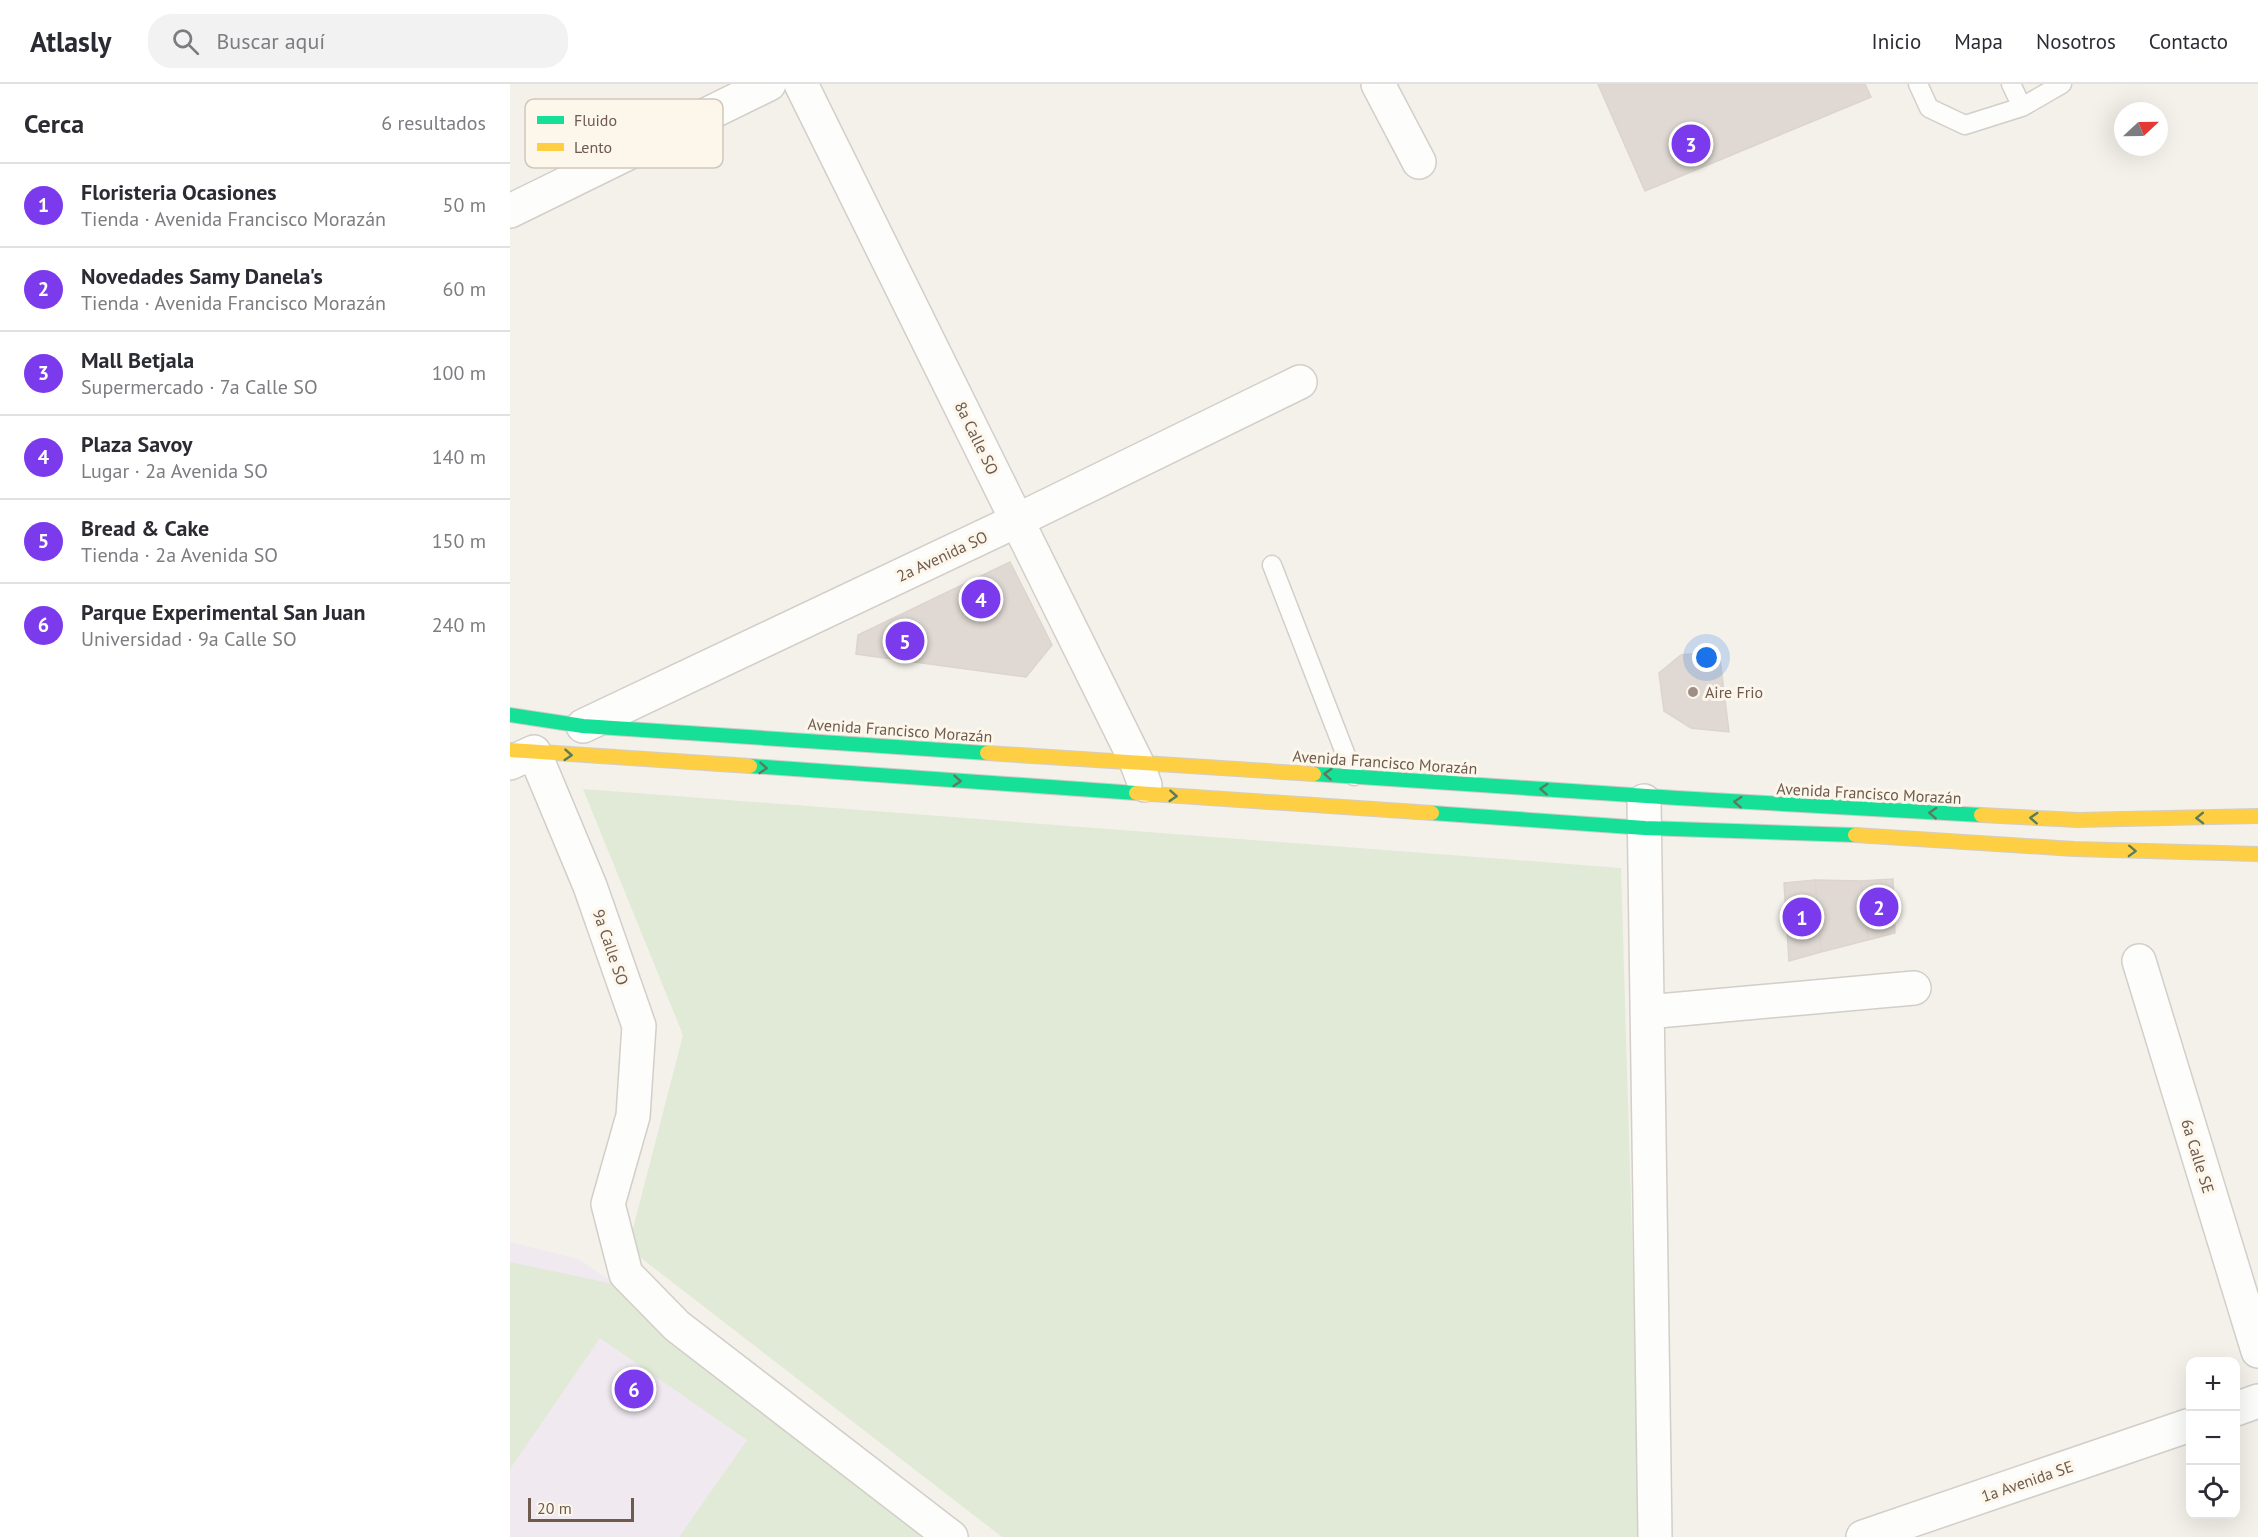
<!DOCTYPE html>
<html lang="es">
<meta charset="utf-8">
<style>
:root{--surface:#fff;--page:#f2f2f3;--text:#2b2b33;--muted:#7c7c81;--line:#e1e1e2;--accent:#7c3aed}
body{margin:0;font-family:"PT Sans",sans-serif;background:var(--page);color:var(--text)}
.controls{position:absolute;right:18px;bottom:18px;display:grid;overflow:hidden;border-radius:12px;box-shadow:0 6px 24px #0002}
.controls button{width:54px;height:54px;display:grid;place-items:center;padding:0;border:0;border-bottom:2px solid var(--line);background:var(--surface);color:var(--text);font:30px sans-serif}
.compass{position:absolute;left:1604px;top:18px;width:54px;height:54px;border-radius:50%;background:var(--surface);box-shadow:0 6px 24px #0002;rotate:68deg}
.scale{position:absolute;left:18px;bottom:15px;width:106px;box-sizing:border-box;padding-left:6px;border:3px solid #6e5a4e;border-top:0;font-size:16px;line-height:21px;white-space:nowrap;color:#6e5a4e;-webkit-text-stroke:4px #fcf6eb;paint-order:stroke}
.you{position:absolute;left:1197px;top:574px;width:21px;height:21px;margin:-15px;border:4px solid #fff;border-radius:50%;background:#1a73e8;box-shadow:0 0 0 9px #1a73e833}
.badge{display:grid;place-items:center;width:39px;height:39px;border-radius:50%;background:var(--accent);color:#fff;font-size:20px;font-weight:700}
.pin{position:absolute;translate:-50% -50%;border:3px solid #fff;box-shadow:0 2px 6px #0006}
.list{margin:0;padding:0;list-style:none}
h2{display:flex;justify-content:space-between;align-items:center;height:78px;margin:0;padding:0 24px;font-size:26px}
h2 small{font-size:20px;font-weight:400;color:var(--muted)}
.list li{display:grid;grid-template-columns:39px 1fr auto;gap:18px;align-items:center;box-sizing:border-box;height:84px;padding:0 24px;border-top:2px solid var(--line)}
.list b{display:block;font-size:22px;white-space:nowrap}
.list p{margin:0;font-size:20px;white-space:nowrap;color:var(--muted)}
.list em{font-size:20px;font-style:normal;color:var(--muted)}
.icon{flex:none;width:33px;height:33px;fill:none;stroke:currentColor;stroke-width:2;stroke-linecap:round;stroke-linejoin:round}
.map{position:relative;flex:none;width:1748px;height:1453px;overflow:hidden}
header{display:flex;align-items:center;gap:36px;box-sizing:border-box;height:84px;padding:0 30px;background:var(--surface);border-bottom:2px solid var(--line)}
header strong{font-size:28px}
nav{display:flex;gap:33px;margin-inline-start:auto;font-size:21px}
.search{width:420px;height:54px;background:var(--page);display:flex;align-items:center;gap:15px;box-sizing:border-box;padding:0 21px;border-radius:24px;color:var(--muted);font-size:22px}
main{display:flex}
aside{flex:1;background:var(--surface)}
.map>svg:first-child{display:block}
.education{fill:#f1e9f0}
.green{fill:#e1ead6}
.building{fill:#e0d9d3;stroke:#dcd4cd;stroke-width:1.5}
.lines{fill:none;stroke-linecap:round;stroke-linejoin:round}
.lane-casing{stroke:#d3cec8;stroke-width:21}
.street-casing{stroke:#d3cec8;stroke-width:36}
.fast-casing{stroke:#d3cdc6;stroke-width:16}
.slow-casing{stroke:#d3cdc6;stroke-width:16}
.lane{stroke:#fdfdfc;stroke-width:18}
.street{stroke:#fdfdfc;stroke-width:33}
.fast{stroke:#16e098;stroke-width:14}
.slow{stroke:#ffcf43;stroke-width:14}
.oneway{stroke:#587c60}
.poi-dot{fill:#9d8f85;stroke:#fcf6eb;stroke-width:2}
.labels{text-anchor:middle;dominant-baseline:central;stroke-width:6;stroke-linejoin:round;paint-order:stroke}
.street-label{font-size:16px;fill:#6e5a4e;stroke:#fcf6eb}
.poi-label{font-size:16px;fill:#6e5a4e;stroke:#fcf6eb;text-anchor:start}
.key{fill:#fcf6eb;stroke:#d1c7bc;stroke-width:1.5}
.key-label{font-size:16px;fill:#6e5a4e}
</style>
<header>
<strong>Atlasly</strong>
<div class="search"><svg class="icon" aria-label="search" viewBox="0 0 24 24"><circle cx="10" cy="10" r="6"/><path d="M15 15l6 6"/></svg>Buscar aquí</div>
<nav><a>Inicio</a><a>Mapa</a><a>Nosotros</a><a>Contacto</a></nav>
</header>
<main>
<aside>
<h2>Cerca<small>6 resultados</small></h2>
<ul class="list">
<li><span class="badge">1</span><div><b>Floristeria Ocasiones</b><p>Tienda · Avenida Francisco Morazán</p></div><em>50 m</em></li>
<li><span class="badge">2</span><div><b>Novedades Samy Danela's</b><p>Tienda · Avenida Francisco Morazán</p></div><em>60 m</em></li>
<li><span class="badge">3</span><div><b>Mall Betjala</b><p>Supermercado · 7a Calle SO</p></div><em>100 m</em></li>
<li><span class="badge">4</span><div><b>Plaza Savoy</b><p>Lugar · 2a Avenida SO</p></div><em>140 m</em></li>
<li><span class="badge">5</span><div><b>Bread &amp; Cake</b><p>Tienda · 2a Avenida SO</p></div><em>150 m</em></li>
<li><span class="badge">6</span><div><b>Parque Experimental San Juan</b><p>Universidad · 9a Calle SO</p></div><em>240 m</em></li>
</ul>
</aside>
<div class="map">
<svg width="1748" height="1453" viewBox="0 0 1748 1453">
<rect width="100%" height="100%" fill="#f4f1ea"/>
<!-- education -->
<path class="education" d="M0,1158L68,1175L158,1234L441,1453H0Z"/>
<!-- green -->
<path class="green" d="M73,705L1111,784L1131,1453H492L118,1164L173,951Z
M0,1178L108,1201L441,1453H169L237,1356L90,1254L0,1385Z"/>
<!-- building -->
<path class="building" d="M1088,0H1355L1361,13L1135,107Z
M500,478L542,561L516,593L346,570L348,551Z
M1209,567L1219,648L1181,644L1154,627L1149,589L1171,571Z
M1383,795L1385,849L1358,856L1351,797Z
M1305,796L1311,868L1279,877L1274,799Z
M1305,796L1351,797L1358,856L1311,868Z"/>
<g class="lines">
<defs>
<path id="lane" d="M1408,0L1419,24L1455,41L1512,23L1552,0
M1501,0L1512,23
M762,481L844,692"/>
<path id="street" d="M291,0L626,677L635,701
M868,0L909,78
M0,127L259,0
M73,642L508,436L790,298
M0,679L24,668L80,802L129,942L123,1032L98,1120L116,1190L167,1242L441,1453
M1134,717L1145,1453
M1629,877L1748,1267
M1137,928L1404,904
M1726,1325L1748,1317
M1353,1453L1680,1341"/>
<path id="fast" d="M0,631L73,642L477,669
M240,682L626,709
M804,690L1167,714L1471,731
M922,729L1135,744L1345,751"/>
<path id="slow" d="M0,666L240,682
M477,669L804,690
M626,709L922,729
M1471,731L1567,736L1748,732
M1345,751L1564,765L1748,770"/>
</defs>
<!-- lane casing -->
<use href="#lane" class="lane-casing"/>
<!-- street casing -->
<use href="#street" class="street-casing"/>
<!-- fast casing -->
<use href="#fast" class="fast-casing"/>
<!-- slow casing -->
<use href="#slow" class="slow-casing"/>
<!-- lane -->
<use href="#lane" class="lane"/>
<!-- street -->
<use href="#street" class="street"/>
<!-- fast -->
<use href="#fast" class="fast"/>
<!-- slow -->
<use href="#slow" class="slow"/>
</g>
<!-- one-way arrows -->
<defs><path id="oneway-chevron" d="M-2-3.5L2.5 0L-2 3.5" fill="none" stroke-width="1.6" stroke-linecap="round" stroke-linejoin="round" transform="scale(1.5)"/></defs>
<g class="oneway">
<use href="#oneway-chevron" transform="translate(58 671) rotate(4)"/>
<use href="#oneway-chevron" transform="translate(253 684) rotate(4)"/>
<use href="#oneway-chevron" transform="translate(818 690) rotate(-176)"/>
<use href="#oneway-chevron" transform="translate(447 697) rotate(4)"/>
<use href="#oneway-chevron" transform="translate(1034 705) rotate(-176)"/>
<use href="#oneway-chevron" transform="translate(663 712) rotate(4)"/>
<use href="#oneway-chevron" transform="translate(1228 718) rotate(-177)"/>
<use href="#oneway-chevron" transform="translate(1423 729) rotate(-177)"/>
<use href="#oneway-chevron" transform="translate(1524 734) rotate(-177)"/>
<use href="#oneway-chevron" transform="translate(1690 734) rotate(179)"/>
<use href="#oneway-chevron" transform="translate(1622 767) rotate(2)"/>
</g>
<!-- markers -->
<circle class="poi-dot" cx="1183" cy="608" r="6"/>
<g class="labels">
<!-- street labels -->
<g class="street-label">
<text transform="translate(467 354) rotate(64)">8a Calle SO</text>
<text transform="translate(432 472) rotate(-25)">2a Avenida SO</text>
<text transform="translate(390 646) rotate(4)">Avenida Francisco Morazán</text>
<text transform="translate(875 678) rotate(4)">Avenida Francisco Morazán</text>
<text transform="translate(1359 709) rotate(3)">Avenida Francisco Morazán</text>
<text transform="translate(101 863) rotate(71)">9a Calle SO</text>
<text transform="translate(1688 1072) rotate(73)">6a Calle SE</text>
<text transform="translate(1517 1397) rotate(-19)">1a Avenida SE</text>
</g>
<!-- poi labels -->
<g class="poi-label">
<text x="1195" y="608">Aire Frio</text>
</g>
</g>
<!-- legend -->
<rect x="15" y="15" width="198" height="69" rx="9" class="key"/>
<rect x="27" y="32" width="27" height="8" fill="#16e098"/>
<rect x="27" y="59" width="27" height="8" fill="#ffcf43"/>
<g class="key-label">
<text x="64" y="42">Fluido</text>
<text x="64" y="69">Lento</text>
</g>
</svg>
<div class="controls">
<button>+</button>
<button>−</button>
<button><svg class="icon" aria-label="locate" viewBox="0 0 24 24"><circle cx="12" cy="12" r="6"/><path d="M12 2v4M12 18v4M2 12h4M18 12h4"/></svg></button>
</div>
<svg class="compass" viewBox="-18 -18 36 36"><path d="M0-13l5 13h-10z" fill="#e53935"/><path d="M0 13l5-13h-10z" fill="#7c7c81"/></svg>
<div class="scale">20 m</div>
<div class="you"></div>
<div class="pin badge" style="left:1292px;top:833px">1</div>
<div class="pin badge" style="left:1369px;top:823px">2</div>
<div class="pin badge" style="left:1181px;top:60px">3</div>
<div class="pin badge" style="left:471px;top:515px">4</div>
<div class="pin badge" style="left:395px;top:557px">5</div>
<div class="pin badge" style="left:124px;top:1305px">6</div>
</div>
</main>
